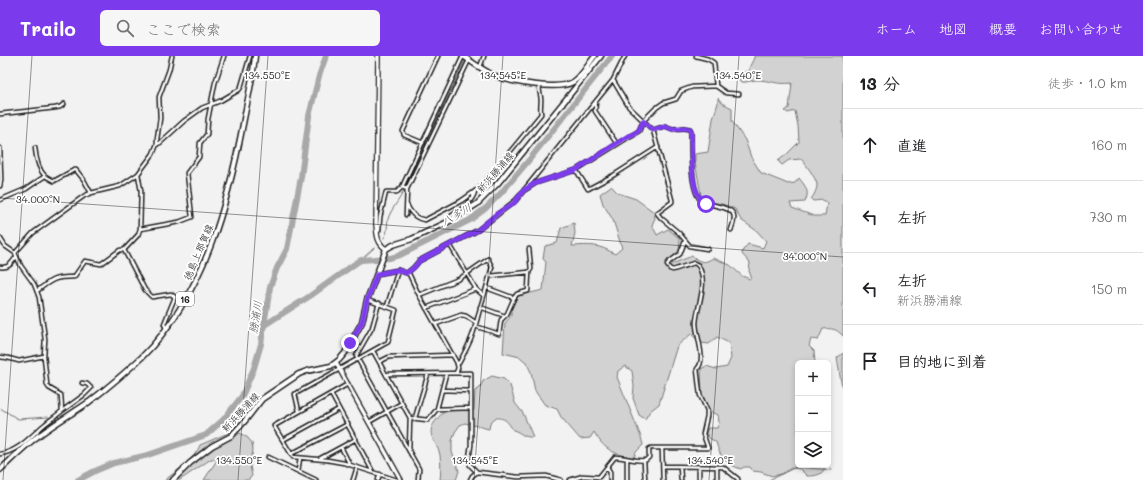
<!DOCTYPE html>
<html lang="ja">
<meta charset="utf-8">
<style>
:root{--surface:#fff;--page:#f6f6f6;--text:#202124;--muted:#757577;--line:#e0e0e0;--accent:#7c3aed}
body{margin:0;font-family:Mali,"Klee One",sans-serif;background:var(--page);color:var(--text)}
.controls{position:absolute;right:12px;bottom:12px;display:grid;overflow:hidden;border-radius:6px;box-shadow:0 2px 6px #0003}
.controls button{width:36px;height:36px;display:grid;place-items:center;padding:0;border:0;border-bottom:1px solid var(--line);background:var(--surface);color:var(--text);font:20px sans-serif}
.stop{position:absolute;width:12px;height:12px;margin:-9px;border:3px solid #7c3aed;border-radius:50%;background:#fff}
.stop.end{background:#7c3aed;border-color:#fff;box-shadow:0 1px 4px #0008}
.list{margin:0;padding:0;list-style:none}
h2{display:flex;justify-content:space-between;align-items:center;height:52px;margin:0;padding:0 16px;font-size:17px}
h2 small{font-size:13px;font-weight:400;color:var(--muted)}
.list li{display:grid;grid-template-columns:26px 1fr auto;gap:12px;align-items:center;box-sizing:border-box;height:72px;padding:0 16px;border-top:1px solid var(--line)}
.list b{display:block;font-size:15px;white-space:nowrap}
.list p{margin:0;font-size:13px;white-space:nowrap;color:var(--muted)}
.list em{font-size:13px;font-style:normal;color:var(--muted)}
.icon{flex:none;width:22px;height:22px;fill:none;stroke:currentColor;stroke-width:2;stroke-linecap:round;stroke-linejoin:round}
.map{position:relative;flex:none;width:843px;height:424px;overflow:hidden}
header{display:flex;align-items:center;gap:24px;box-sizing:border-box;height:56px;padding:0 20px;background:var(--accent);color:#fff}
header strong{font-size:19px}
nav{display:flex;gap:22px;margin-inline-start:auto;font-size:14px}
.search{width:280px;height:36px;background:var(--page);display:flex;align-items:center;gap:10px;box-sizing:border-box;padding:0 14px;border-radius:6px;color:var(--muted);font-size:15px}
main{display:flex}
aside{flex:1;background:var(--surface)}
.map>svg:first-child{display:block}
.green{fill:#d2d2d2;stroke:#777}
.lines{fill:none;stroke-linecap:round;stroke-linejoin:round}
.stream{stroke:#707070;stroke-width:1}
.river{stroke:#a8a8a8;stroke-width:6}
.minor-casing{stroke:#1c1c1c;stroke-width:5.5}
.tertiary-casing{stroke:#1c1c1c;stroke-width:6}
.secondary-casing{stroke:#1c1c1c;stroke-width:7}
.primary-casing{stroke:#1c1c1c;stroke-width:7}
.minor{stroke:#fff;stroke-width:2.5}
.tertiary{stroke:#fff;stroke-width:3.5}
.secondary{stroke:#fff;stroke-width:4}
.primary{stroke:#fff;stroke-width:4}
.route{stroke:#7c3aed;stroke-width:5}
.ticks{fill:none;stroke:#1c1c1c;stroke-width:1;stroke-opacity:0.45}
.labels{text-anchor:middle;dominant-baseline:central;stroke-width:3.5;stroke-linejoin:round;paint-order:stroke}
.shield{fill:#fff;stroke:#606060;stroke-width:1}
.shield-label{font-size:9px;font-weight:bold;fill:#1c1c1c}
.street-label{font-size:10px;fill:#1c1c1c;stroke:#fff}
.water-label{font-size:11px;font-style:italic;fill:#5b5b5b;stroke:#fff}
.ticks-label{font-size:10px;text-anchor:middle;fill:#1c1c1c;stroke:#fff;stroke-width:3.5;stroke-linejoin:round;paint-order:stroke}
</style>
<header>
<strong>Trailo</strong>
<div class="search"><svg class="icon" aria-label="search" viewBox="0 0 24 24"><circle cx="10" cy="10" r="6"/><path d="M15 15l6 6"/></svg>ここで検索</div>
<nav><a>ホーム</a><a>地図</a><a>概要</a><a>お問い合わせ</a></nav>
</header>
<main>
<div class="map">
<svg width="843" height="424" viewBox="0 0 843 424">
<rect width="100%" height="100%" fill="#f2f2f2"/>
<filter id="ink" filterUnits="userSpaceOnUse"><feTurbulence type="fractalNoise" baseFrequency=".025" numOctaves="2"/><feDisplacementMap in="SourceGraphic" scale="8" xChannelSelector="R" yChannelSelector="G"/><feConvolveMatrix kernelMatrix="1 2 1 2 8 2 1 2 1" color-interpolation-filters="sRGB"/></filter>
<g filter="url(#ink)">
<!-- green -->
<path class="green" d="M754,0H843V280C837,273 832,272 823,273L818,284L811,283L809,290L814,295L815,307H798V409H826C823,419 817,420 807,420L800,413L791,412L782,418L772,420L761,416L753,415L750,411H744L741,413C725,408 720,401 716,386L709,382L706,377L708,372H717L719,367L718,359L710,356L702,338L701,313L706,310L716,313L727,311L731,302L729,287L717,281L709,288L701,287L691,278L677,290L659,348L650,355L645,363L639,359L633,342L634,330L632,315L625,310L618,315L617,321L641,381L643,389L636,396L634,402C613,397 605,395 594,376L590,382L580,383L561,361L557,353L545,349L535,335L531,316L526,306L520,301L503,297L505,267L511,260V253L518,240L543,234L546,206L543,203L545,190L557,187L561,172L574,167L575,177L572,190C591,189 598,188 615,198L622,192L613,164L603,148L600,138L611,130L618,137L636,143L654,156L655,162L652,169L657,179L668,173L680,183L679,195L674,199L672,208L692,200C700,206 704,208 713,202L730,209L742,220L750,223L751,220L749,215L750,207L742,198L743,194L748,188L763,192L766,185L757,175L741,164L735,153L725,149L708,145L701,139L695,106V98L708,96L713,63L718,47V42L722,47L732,52V65L745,84L751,101L761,117L788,128L795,127L799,122C806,131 810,135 805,146L790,147L792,152L814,160H825L827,147L823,144L813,145L811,143C814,139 817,134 817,128C815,121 806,108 801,103L789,104L782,109L778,105L787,98L799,86L798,70L795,55L788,57L785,55L789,52L792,27C776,29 770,24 757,24C752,24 747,27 741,26L737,21L742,16H748L750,10L754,2Z
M843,297V331L841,326L837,302Z
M492,320L504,323L510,329L515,347L523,357L533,381C523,382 521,376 513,374C508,366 505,361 495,362L490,367L489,373L465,367L460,369L455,376L452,385V396L459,415L456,424H440C441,416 441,408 440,399C436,383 424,379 437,363C439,361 441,358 443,357C452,352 464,356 474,354L475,335L480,332L483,325Z
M228,377L230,383L235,381L240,377L248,382L252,387L253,394L250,410L252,420L248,424H204L217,404L216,403H211L180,424H165C175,416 196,402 200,389Z"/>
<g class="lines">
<!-- stream -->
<path class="stream" d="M384,182C389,175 386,168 389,160C392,153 397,147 401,140L465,4
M361,204L374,192
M0,352L18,363L49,361
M769,424L796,411L831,414"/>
<!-- river -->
<path class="river" d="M263,270L310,240L356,207L361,204L390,202L400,199L470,164L486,152L501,137L529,104L612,0
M78,424L95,415L114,407L148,399L206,379L223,364L242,340L254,312L261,288L270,231L277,212L287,193L301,121L309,60L319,20L326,0"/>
<defs>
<path id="minor" d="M696,0L708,3L714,7L716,30L726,37L739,38
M480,11L484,0
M613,24L629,51L653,74L665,70L673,73L684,72L690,73L691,75C691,91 690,130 699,142C706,152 735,148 734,162C734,166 732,171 731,174
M596,45L595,55L617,88
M0,58L55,52L60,51L64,48
M653,74L672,144V146L657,157L661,162L679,177L690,190L708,193
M423,87L404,79L403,75L438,0
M157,88L160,87L184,65L202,52L220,45L239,34L241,31L250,0
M0,92L1,123L0,130
M35,92C36,102 38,113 45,120
M576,114L588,133L614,119L658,91
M402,131L463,0
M407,133L469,4
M525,134L536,127L576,114L629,81L639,75L643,65L656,52L663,47L676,43L681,35L692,31L716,30
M0,144L26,133L45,120L54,125L74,114H76L84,124L91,137
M407,149C410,156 416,163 425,164L461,145L481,131L541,58C540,53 541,49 541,44C541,38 538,35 540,29
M450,165V161C458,155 473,147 475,135
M140,173L179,166L192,161L187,117L199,101L200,87L207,78L208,63L215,27L224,0
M377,177L379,174L380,161L386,136H397L402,131L407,133L406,159
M0,182L5,190L15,197L21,210L34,228L39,241L45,283L44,300L47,329L49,332L61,339L62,355C56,360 50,364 44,369C31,380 18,396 0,398
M450,189L476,233L484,240C480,251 478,261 475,271C472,284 465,296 459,307L457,308
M124,194L138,179L140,173L141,135L138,118
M15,197L33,177L84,140L91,137L120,130L138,118L153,98L157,88V83L160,62L159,41L169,14L172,0
M0,211C9,212 11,208 16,201
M529,216L531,213L529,193
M407,217L414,211L419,205L478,174L516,144L613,24L625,0
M377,218L398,214L409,218L419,239L457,307L458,312L456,317
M490,220L529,216L528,235L517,238L514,242
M37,235C52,223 55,221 74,221L85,205L101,208L120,194H124L145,234L152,241L171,238L175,241L164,268L166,272
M419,239L459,223L488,203L492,211L484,240
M379,247L372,272L356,300L419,413L418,424
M387,250L398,214
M480,251L505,260
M426,252L476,233
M436,268L461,259L466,260L475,266
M475,270L499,278L501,264L507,258L514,242L487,232
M373,295L410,362L409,395
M0,301L8,302L19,305L44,300
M379,306L389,301L453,299
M386,319L389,318L471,317V389L469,403L470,409L477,416
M348,328L274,370L293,401L327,404L344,407L397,424
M442,334L471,335
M331,338L373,416
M437,353L446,318
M62,355L84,339L91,332L87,328L82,327
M299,355L295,338L388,286L396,254L367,244
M410,362L428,364L437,353L471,352
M415,362L428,318
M369,366L402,347
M283,384L339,353
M341,391L350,409
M662,393L663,424
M291,398L348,368
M268,401L316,424
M319,403L356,383
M627,403V424
M644,405L645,424
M663,410L723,411L738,423V424
M607,411L610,416V424
M680,411L681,424
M699,411V424
M717,411V424
M298,415L300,402
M353,424L357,411
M378,424L380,418
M470,424L472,420L477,416L518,421L546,420L561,424
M570,424L583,420L599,421L615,401C626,401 635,406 646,404L649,401V393L651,392H708L703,378L707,360V354L700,339L697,313C707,304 696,280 696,267C697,249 709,227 698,209L694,207L673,214L670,213L667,209L669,206L680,198L685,185"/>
<path id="tertiary" d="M378,0L376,168C377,179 377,187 386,193
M336,307L401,424"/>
<path id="secondary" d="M173,424L190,407L212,390L231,380L244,366L262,343L299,318L307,315L331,310L339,304L345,297L362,266L367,244L386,193L393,189L412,183L450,165L477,148L498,127L601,0"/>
<path id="primary" d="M463,0C473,7 484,15 495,20C511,26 558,35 573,26C582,21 588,8 595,0
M0,414C13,402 26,388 41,378C56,367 73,357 89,346C107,332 125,317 142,301C205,238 228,147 244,63C248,42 253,21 255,0"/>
</defs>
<!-- minor casing -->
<use href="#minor" class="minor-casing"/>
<!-- tertiary casing -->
<use href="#tertiary" class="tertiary-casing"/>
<!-- secondary casing -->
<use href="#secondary" class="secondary-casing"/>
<!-- primary casing -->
<use href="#primary" class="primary-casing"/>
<!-- minor -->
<use href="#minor" class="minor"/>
<!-- tertiary -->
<use href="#tertiary" class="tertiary"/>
<!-- secondary -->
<use href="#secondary" class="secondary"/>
<!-- primary -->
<use href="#primary" class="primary"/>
</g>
</g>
<g class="lines" filter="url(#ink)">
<!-- route -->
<path class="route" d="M350,287L362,266L367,244L377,218L398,214L406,217C412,214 416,210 419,205L478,174L498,157L514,147L524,134L536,127L576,114L628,80C638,77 640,74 643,65L653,74L665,70L672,73L684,72L690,73L691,75C692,93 688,138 706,148"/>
</g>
<!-- ticks -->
<path class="ticks" d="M0,142L843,201M3,424L32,0M238,424L268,0M474,424L503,0M709,424L739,0"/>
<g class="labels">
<!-- shield labels -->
<rect class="shield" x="176" y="236" width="18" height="14" rx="3"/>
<g class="shield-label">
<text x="185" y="243">16</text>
</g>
<!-- street labels -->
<g class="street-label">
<text transform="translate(495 116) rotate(-49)">新浜勝浦線</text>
<text transform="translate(198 196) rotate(-67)">徳島上那賀線</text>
<text transform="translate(240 356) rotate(-47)">新浜勝浦線</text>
</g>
<!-- water labels -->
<g class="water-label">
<text transform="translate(456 158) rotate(-30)">八多川</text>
<text transform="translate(255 261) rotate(-81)">勝浦川</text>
</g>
</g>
<g class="ticks-label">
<text x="267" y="23">134.550°E</text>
<text x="503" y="23">134.545°E</text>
<text x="738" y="23">134.540°E</text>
<text x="38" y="147">34.000°N</text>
<text x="805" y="204">34.000°N</text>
<text x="239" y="408">134.550°E</text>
<text x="475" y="408">134.545°E</text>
<text x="710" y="408">134.540°E</text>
</g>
</svg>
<div class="controls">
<button>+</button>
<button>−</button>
<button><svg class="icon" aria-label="layers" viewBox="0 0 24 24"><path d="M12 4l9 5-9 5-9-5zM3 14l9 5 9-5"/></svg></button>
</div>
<div class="stop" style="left:706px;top:148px"></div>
<div class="stop end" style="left:350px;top:287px"></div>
</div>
<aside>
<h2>13 分<small>徒歩 · 1.0 km</small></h2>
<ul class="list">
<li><svg class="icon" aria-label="ahead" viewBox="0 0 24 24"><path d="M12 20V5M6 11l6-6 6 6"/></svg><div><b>直進</b></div><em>160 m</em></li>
<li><svg class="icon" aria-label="left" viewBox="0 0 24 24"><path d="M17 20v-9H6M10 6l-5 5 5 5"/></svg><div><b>左折</b></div><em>730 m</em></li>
<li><svg class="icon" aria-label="left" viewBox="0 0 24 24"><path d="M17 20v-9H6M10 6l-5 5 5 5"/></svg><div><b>左折</b><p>新浜勝浦線</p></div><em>150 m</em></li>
<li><svg class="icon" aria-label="arrive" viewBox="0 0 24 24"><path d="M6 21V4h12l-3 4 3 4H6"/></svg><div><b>目的地に到着</b></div></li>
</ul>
</aside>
</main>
